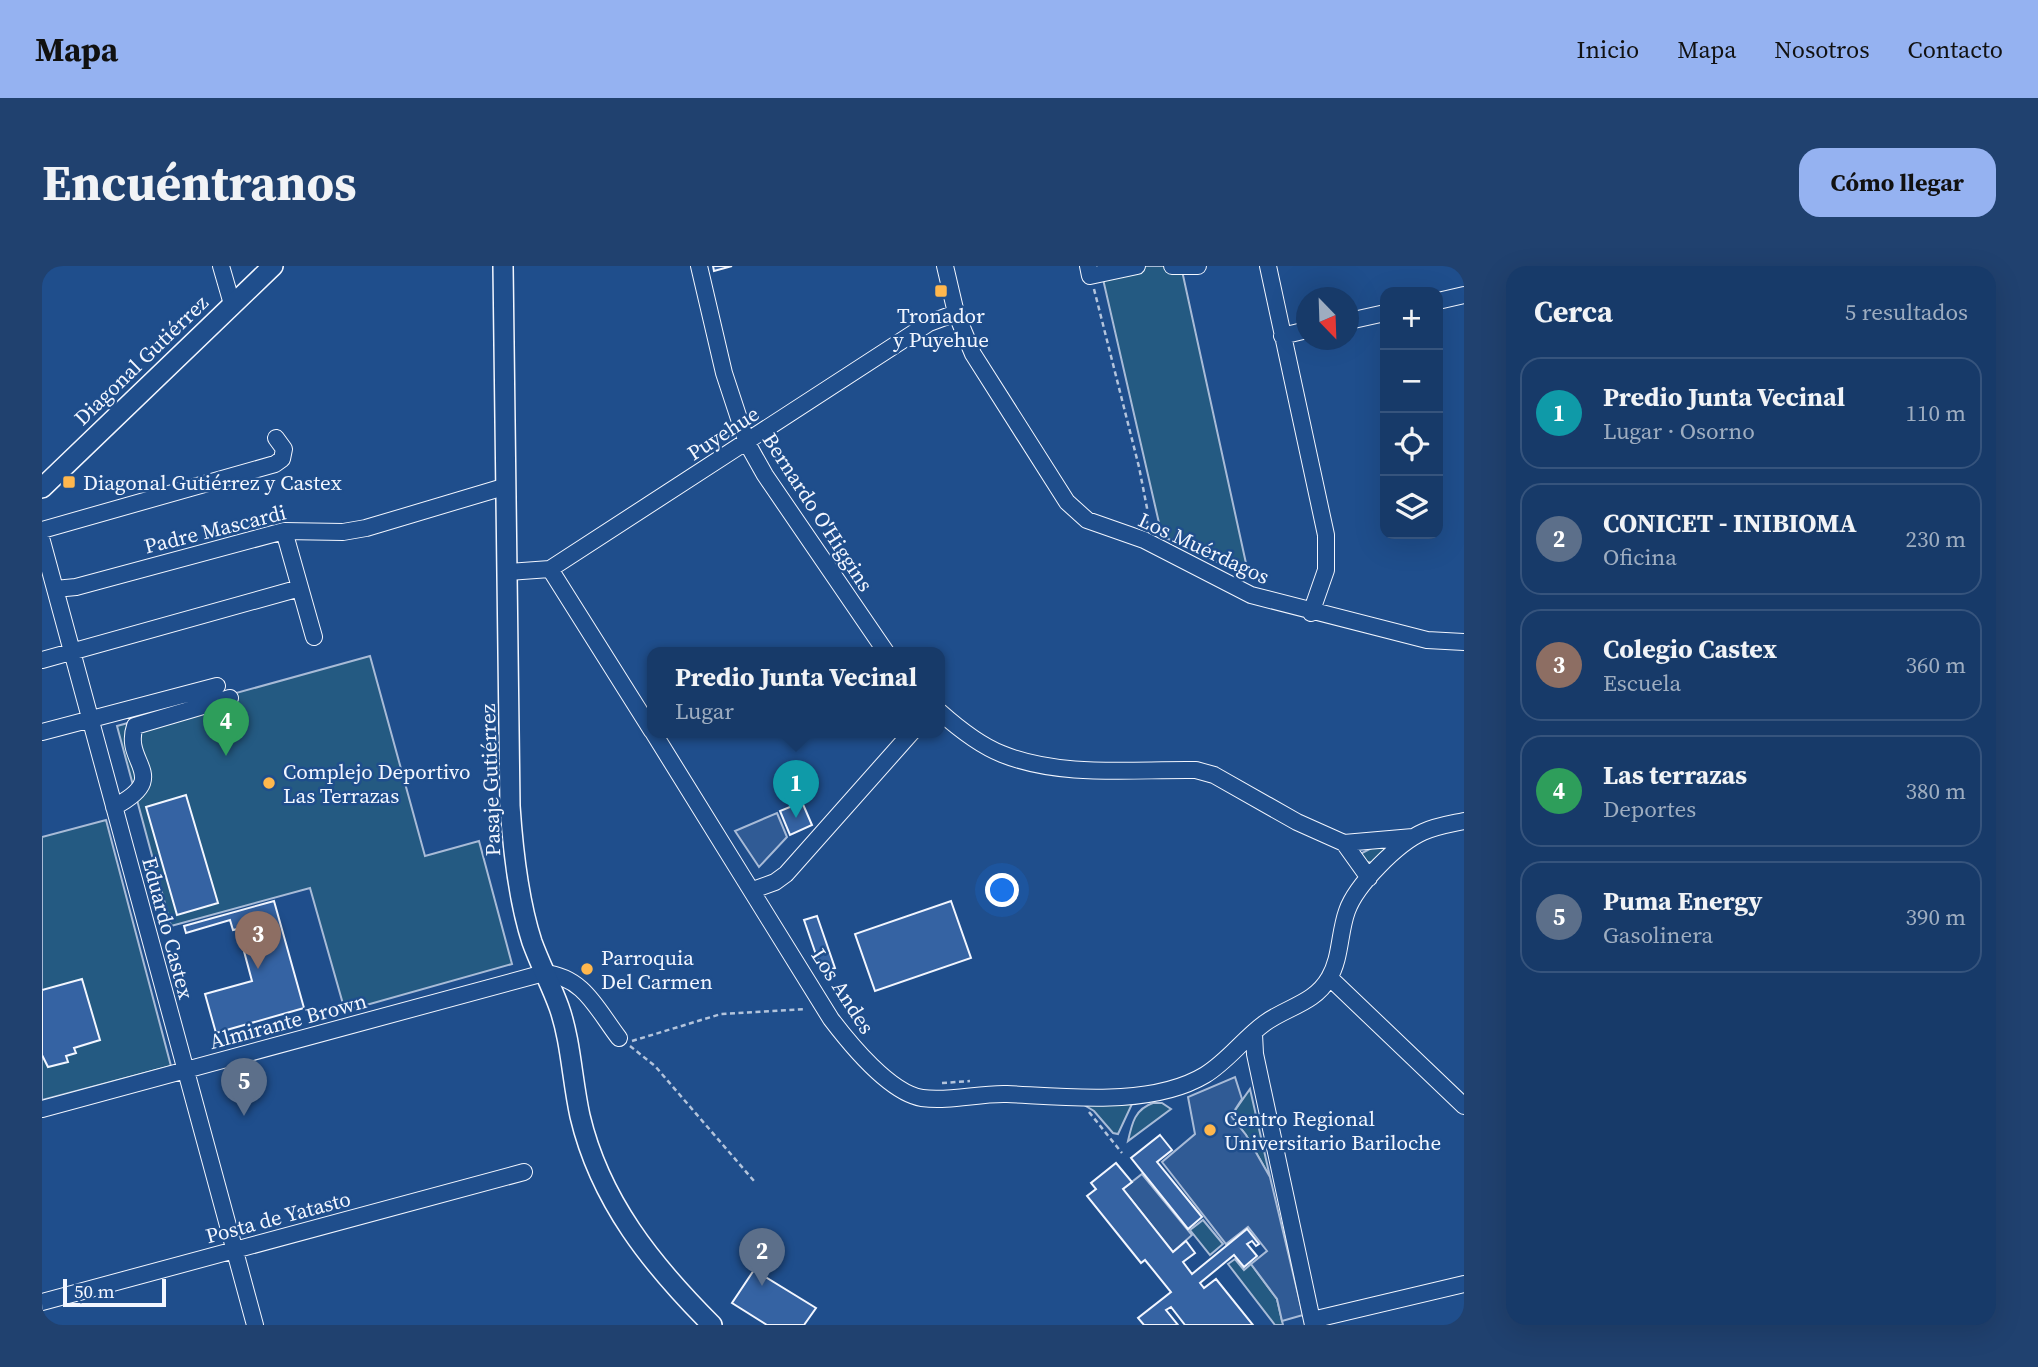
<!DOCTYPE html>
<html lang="es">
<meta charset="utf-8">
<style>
:root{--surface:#173a69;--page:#20416f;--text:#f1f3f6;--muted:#9eadc0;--line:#36547d;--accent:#95b2f1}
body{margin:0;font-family:"Source Serif 4",serif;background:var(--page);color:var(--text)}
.controls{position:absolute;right:21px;top:21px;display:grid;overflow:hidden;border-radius:14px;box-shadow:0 7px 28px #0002}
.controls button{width:63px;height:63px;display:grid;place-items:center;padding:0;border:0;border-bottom:2px solid var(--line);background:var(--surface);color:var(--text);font:35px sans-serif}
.compass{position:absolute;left:1254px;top:21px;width:63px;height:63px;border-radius:50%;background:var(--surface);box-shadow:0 7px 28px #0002;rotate:157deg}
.scale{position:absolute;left:21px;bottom:18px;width:103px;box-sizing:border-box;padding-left:7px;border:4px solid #f2f6ff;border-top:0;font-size:19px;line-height:24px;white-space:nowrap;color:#f2f6ff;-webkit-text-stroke:5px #1f4e8c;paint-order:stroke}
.you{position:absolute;left:961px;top:625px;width:24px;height:24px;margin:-18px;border:5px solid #fff;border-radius:50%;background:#1a73e8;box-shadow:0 0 0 10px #1a73e833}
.badge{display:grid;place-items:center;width:46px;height:46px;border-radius:50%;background:var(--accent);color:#fff;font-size:23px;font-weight:700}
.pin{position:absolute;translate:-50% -58px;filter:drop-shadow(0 2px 4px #0008)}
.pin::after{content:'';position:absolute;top:37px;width:24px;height:21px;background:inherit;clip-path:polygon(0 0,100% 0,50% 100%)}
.popup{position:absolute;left:605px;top:381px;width:298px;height:91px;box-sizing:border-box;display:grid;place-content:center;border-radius:14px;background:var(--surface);filter:drop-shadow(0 2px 5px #0005);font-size:23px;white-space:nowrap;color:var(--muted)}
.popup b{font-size:26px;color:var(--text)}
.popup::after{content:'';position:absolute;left:50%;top:100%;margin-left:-14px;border:14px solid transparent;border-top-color:var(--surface)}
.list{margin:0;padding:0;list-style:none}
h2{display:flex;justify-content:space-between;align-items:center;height:91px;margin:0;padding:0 28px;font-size:30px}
h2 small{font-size:23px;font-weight:400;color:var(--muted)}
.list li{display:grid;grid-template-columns:46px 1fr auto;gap:21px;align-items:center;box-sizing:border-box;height:112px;margin:0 14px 14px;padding:0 14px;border:2px solid var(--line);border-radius:21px}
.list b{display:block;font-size:26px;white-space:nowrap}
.list p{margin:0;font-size:23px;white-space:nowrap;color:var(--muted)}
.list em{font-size:23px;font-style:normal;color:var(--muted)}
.icon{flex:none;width:38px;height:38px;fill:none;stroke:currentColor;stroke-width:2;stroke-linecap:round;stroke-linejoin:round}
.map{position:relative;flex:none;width:1422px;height:1059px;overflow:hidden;border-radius:21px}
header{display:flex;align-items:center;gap:42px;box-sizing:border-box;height:98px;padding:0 35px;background:var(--accent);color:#111}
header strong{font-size:33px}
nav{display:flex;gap:38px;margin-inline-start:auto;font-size:24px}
.intro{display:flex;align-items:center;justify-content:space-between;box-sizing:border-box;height:168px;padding:0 42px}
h1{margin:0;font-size:49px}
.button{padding:18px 32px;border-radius:21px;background:var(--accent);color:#111;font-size:24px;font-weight:700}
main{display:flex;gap:42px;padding:0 42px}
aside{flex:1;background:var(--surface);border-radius:21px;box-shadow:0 7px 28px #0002}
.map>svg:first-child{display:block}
.green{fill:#245a82;stroke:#a8bbd7;stroke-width:2}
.parking{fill:#305b95;stroke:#a8bbd7;stroke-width:2}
.building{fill:#3563a3;stroke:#f2f6ff;stroke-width:2}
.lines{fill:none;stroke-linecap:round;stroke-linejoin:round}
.minor-casing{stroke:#f2f6ff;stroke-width:18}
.major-casing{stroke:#f2f6ff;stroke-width:22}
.path{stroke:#b3c4dc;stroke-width:2.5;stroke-dasharray:5 3.5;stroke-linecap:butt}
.minor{stroke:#1f4e8c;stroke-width:16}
.major{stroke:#1f4e8c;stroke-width:19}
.poi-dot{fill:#ffb74d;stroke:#1f4e8c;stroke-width:2.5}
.labels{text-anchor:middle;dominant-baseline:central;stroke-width:5;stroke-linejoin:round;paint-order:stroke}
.poi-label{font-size:21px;fill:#f2f6ff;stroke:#1f4e8c;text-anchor:start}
.street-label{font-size:21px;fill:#f2f6ff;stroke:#1f4e8c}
</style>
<header>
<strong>Mapa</strong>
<nav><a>Inicio</a><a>Mapa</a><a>Nosotros</a><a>Contacto</a></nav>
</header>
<div class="intro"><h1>Encuéntranos</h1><a class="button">Cómo llegar</a></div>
<main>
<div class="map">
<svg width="1422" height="1059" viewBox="0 0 1422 1059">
<rect width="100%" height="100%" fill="#1f4e8c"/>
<!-- green -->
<path class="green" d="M1058,0H1139L1207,311L1120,270Z
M328,390L383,590L437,575L470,698L303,745L268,622L129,660L75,460Z
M64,554L129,800L0,834V571Z
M1343,575L1351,580L1334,597L1324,596L1318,588Z
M1208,823L1228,911L1204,869L1189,850Z
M1039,837L1090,838L1076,868L1071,867L1052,845Z
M1111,837H1120L1129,843L1086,875C1090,857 1093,843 1111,837Z
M1161,954L1181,978L1168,989L1148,964Z
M1193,993L1202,1004L1209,998L1235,1033L1241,1059H1233L1186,998Z"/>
<!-- parking -->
<path class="parking" d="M735,547L745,571L717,601L693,565Z
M1193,811L1200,833L1189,850L1204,869L1228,911L1261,1049L1240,1055L1235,1033L1209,998L1225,985L1206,961L1184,978L1120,896L1153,868L1146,831Z
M1100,908L1150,969L1131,986L1081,923Z"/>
<!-- building -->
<path class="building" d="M671,0H690L672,5Z
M144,529L176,637L135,649L104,541Z
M760,536L770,559L748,569L738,545Z
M232,635L262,742L174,767L163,728L210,715L196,663L191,664L188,654L144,667L142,660Z
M909,635L929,692L833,725L813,668Z
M775,650L793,702L780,706L762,654Z
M40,713L58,774L32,782L34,787L24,790L26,796L6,801L0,789V724Z
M1118,869L1130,884L1115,896L1160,951L1146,963L1089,892Z
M1074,897L1090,916L1081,923L1131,986L1144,975L1153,987L1141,996L1150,1008L1205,963L1217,978L1214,980L1210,975L1205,978L1215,990L1202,1001L1192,989L1158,1017L1162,1022L1174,1013L1211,1059H1143L1129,1041L1124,1044L1136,1059H1102L1096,1052L1129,1026L1103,994L1099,997L1045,930L1054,923L1049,917Z
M712,1004L774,1042L762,1059H725L690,1037Z"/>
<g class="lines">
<defs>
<path id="minor" d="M179,0L190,38
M657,0L682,107L705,177L723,209L844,386
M903,0L914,47L931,88L1025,236L1045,254L1102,274L1209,329L1385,374L1422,376
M1046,0L1048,10L1095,0
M1130,0H1156
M1226,0L1284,269V304L1269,347
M1396,35L1422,29
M1307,55L1343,47
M1240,70L1265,64
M0,264L233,198L240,193L242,183L234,172
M242,265L272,371
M0,275L213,1059
M508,303L610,465
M466,306L508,303L887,57L914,47
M13,323L34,321L242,265L301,266L324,262L465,220
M0,394L258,322
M898,446C916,462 937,479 960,488C1019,512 1091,503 1154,504L1172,509L1255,556L1302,577L1327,612
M0,466L175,420
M611,466L789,753C808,778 848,827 880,832C908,836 937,827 965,828C1025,831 1110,841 1163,809C1186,795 1202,772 1223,757C1245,741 1273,737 1287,712C1299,692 1297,667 1305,645C1314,619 1356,577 1381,566C1394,560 1408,558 1422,555
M72,541C131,510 80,498 93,460L188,432
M1302,577L1371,571
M711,624L733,616L744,608L870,466
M1288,712L1422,840
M1212,768L1213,788L1271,1059
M0,843L502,707C542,711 554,742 577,772
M0,1036L482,906
M1270,1054L1422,1018"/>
<path id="major" d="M461,0L468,540C471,585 476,633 490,676C498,698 509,719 517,741C529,775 530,814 538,850C558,935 610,999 670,1059
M0,222L231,0"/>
</defs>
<!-- minor casing -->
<use href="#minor" class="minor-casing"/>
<!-- major casing -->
<use href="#major" class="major-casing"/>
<!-- path -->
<path class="path" d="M1052,23L1097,201L1105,242V258
M590,775L679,748L764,743
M588,780L613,800L712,915
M900,817L928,815
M1047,846L1080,887"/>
<!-- minor -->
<use href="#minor" class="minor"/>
<!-- major -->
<use href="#major" class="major"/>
</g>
<!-- markers -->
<g class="poi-dot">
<rect x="892" y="18" width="14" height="14" rx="3.5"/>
<rect x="20" y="209" width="14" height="14" rx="3.5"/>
<circle cx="227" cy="517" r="7"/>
<circle cx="545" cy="703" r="7"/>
<circle cx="1168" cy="864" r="7"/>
</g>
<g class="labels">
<!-- poi labels -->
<g class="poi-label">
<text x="899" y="49" text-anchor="middle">Tronador<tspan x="899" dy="24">y Puyehue</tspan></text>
<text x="41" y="216">Diagonal Gutiérrez y Castex</text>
<text x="241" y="505">Complejo Deportivo<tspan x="241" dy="24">Las Terrazas</tspan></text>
<text x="559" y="691">Parroquia<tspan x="559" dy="24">Del Carmen</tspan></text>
<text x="1182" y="852">Centro Regional<tspan x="1182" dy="24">Universitario Bariloche</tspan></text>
</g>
<!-- street labels -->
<g class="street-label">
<text transform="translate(99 94) rotate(-44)">Diagonal Gutiérrez</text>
<text transform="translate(681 167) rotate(-33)">Puyehue</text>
<text transform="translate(776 246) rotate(57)">Bernardo O'Higgins</text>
<text transform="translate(173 263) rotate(-14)">Padre Mascardi</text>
<text transform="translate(1162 282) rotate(25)">Los Muérdagos</text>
<text transform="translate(448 514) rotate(-92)">Pasaje Gutiérrez</text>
<text transform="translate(126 662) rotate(75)">Eduardo Castex</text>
<text transform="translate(801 725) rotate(57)">Los Andes</text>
<text transform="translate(246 755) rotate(-15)">Almirante Brown</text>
<text transform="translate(236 951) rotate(-15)">Posta de Yatasto</text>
</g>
</g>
</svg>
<div class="controls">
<button>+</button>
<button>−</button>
<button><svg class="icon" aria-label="locate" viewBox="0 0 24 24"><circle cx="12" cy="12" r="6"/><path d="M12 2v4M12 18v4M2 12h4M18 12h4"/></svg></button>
<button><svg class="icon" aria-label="layers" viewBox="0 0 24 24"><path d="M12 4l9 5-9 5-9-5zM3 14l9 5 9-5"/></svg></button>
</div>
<svg class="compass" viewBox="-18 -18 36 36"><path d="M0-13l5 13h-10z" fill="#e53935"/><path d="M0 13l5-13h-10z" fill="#9eadc0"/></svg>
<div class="scale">50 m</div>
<div class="you"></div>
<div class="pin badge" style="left:754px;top:552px;background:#0f9aa8">1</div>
<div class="popup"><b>Predio Junta Vecinal</b>Lugar</div>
<div class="pin badge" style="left:720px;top:1020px;background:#5c6f8a">2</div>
<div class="pin badge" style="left:216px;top:703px;background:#8d6e63">3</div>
<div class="pin badge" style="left:184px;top:490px;background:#2e9e5b">4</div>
<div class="pin badge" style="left:202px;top:850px;background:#5c6f8a">5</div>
</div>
<aside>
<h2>Cerca<small>5 resultados</small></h2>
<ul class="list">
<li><span class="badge" style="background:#0f9aa8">1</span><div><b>Predio Junta Vecinal</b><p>Lugar · Osorno</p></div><em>110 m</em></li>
<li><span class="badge" style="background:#5c6f8a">2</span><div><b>CONICET - INIBIOMA</b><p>Oficina</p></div><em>230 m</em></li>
<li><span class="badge" style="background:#8d6e63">3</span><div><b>Colegio Castex</b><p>Escuela</p></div><em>360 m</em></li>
<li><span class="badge" style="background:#2e9e5b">4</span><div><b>Las terrazas</b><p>Deportes</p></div><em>380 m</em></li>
<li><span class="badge" style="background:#5c6f8a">5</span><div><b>Puma Energy</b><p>Gasolinera</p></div><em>390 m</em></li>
</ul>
</aside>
</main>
